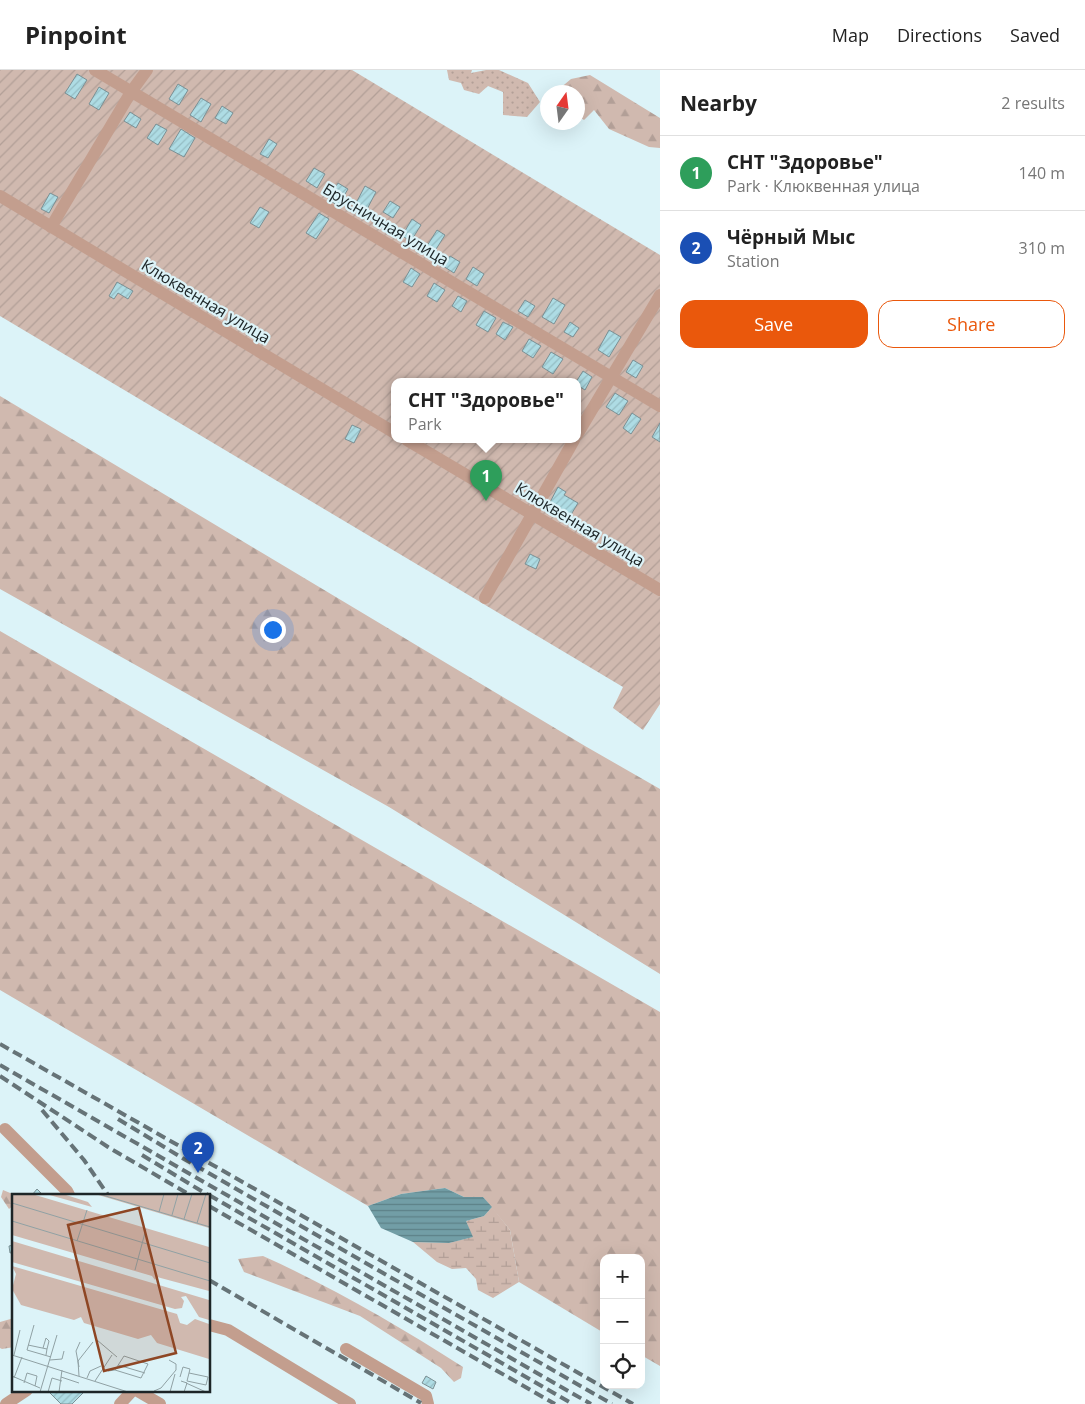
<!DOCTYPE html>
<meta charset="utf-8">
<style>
:root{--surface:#fff;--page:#f6f6f6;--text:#222;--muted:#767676;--line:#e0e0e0;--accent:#ea580c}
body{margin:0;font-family:"Open Sans",sans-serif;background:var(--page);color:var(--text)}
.controls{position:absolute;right:15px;bottom:15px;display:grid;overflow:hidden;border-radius:10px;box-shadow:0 5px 20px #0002}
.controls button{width:45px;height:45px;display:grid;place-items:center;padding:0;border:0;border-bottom:1px solid var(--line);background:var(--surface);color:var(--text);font:25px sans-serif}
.compass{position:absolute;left:540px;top:15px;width:45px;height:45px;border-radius:50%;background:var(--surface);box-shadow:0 5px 20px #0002;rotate:14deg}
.you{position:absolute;left:272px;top:559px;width:18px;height:18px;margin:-12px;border:4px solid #fff;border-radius:50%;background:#1a73e8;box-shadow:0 0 0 8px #1a73e833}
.badge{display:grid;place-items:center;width:32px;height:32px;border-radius:50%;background:var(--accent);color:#fff;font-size:16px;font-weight:700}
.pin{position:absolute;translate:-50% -41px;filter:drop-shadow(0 1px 2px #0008)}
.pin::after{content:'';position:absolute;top:26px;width:18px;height:15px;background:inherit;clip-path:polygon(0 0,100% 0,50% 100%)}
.popup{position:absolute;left:391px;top:308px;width:190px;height:65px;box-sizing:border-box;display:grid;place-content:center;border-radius:10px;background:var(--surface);filter:drop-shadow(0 1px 4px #0005);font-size:16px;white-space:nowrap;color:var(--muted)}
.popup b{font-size:19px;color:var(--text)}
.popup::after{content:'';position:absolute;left:50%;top:100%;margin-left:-10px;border:10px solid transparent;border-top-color:var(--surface)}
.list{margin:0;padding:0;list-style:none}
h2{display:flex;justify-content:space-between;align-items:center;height:65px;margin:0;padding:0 20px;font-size:21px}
h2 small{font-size:16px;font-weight:400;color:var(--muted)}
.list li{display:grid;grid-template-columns:32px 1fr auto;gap:15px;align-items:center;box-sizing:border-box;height:75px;padding:0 20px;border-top:1px solid var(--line)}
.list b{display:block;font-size:19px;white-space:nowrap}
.list p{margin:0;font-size:16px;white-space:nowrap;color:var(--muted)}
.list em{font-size:16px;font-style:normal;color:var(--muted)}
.actions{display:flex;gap:10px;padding:15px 20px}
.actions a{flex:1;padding:11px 0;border:1px solid var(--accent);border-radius:15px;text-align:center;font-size:18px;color:var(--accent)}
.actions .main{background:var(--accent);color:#fff}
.icon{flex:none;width:28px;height:28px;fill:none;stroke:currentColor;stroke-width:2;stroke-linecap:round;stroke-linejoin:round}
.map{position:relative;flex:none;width:660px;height:1334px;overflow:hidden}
header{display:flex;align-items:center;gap:30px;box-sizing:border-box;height:70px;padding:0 25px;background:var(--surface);border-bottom:1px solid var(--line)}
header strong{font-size:24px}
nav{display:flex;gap:28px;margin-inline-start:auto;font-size:18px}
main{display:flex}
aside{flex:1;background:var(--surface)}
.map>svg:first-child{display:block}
.grass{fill:url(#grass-dots)}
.forest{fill:url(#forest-firs)}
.wetland{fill:url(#wetland-marsh)}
.garden{fill:url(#garden-furrows);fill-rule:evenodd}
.water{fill:url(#water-rules)}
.building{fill:url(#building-hatch);stroke:#7b9094}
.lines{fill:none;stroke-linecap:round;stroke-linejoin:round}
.minor{stroke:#c39e8e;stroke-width:12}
.rail{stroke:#667377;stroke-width:4;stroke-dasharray:10 5;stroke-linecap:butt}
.labels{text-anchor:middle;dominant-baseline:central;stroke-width:4.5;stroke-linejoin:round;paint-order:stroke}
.street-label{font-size:16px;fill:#1d2527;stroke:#dcf3f8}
.inset-road{fill:none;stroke:#90a1a4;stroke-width:1}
.view{fill:#8e4624;fill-opacity:0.15;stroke:#8e4624;stroke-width:2.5}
.inset-edge{fill:none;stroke:#1d2527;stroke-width:2.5}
</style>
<header>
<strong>Pinpoint</strong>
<nav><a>Map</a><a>Directions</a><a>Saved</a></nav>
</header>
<main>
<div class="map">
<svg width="660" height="1334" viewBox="0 0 660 1334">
<defs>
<pattern id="grass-dots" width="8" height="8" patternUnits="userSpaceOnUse" patternTransform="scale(1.25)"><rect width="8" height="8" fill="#d0b9af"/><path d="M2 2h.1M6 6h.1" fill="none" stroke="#b29f97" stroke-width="1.8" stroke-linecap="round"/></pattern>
<pattern id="forest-firs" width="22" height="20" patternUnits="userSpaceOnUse" patternTransform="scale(1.25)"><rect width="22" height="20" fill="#d0b9af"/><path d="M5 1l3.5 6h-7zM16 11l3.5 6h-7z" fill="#b29f97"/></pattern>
<pattern id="wetland-marsh" width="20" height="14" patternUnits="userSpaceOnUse" patternTransform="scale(1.25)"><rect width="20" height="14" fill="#d0b9af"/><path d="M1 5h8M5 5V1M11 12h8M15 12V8" fill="none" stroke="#b29f97"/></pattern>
<pattern id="garden-furrows" width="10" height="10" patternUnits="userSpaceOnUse" patternTransform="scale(1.25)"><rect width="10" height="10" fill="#d0b9af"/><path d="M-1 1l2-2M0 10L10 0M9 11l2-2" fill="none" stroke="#b29f97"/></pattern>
<pattern id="water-rules" width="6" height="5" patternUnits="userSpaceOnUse" patternTransform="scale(1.25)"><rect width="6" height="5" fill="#729ea6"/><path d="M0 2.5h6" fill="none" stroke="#5d8187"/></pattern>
<pattern id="building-hatch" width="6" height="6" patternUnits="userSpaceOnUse" patternTransform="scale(1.25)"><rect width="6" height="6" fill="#aedce4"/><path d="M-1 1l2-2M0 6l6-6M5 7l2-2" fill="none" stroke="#95bdc4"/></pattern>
</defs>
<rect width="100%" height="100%" fill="#dcf3f8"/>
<!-- grass -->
<path class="grass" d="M447,0H472L471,3L486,0H499L528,13L540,32L527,47L503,45V22L488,16L479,24L464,20L461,13L449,10Z"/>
<!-- forest -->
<path class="forest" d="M590,5L660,48V78L649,77L609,59L594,40L584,50L578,46V22H559V19L571,9Z
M0,326L585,676L660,719V904L389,737L0,519Z
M0,561L660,942V1296L641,1285V1188H604V1263L519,1212L510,1160L483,1127H464L445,1118L401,1124L368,1136L0,920Z
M3,1120L15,1125L14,1135L9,1139L1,1127Z
M263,1186C332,1217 399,1256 463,1297L461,1308L454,1312L441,1298L360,1246L244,1202L238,1189Z
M14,1248V1277L2,1279L0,1278V1252Z"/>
<!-- wetland -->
<path class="wetland" d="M492,1137L510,1160L519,1212L493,1228L478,1220L476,1209L466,1198L452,1199L437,1192L413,1172L449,1173L472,1167L466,1151L484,1146Z"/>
<!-- garden -->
<path class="garden" d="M0,0H352L660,185V634L643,660L613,638L623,617L0,246ZM395,312H577V370H395Z"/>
<!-- water -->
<path class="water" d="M445,1118L464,1127H483L492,1137L484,1146L466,1151L473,1167L449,1173L413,1172L381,1158L368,1136L401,1124Z"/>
<!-- building -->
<path class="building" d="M77,4L87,10L75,29L65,23Z
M178,14L188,20L179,35L169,29Z
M99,17L109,23L99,40L89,34Z
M201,28L211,34L201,52L190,45Z
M222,36L233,43L226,54L215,48Z
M130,42L141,49L136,58L124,51Z
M156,54L167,60L158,75L147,68Z
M181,59L195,68L184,87L169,79Z
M269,69L277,74L268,88L260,84Z
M314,98L325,104L317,118L306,111Z
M338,113L348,119L338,136L328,129Z
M365,116L376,122L365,143L354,137Z
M50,123L58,127L49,143L41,139Z
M390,131L400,137L393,148L383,142Z
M260,137L269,142L259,158L250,153Z
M319,143L329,149L316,169L306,163Z
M412,149L421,155L411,171L402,166Z
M437,160L445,165L433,184L425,179Z
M450,186L460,192L454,203L443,196Z
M473,197L484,204L477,216L466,209Z
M411,198L420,204L412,217L403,212Z
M117,212L133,221L128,229L118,223L114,229L109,226Z
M434,213L445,220L437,232L427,226Z
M458,226L467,231L461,242L452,236Z
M553,228L565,235L554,254L542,247Z
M525,230L535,236L528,247L518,241Z
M484,241L496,248L488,262L476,255Z
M503,252L513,257L505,270L496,264Z
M570,252L579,258L573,267L564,262Z
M609,260L621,267L609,287L598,280Z
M529,269L541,276L533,288L522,281Z
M551,282L563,289L553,304L542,297Z
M633,290L643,296L636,308L626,302Z
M583,301L592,307L585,320L577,315L576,312Z
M615,323L628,331L619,345L606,337Z
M632,343L641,349L631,364L623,358Z
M660,353V372L652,367Z
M352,355L361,359L354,373L345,369Z
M558,417L566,422L564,425L578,433L569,448L548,436Z
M530,484L540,489L536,499L525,494Z
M37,1119L43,1125H32Z
M14,1175V1182L10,1183L9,1176Z
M426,1306L436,1312L433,1319L422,1313Z
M51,1320H86L72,1334H61L49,1322Z"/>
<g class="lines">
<!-- minor -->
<path class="minor" d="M95,0L660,336
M0,126L395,363
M51,157L131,22L147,0
M577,365L660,225
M407,370L660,520
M485,528L574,370
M5,1059L67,1121L69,1125
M209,1255L228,1260L350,1334
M346,1279L426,1326L428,1334
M136,1320L160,1334
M6,1334L27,1320
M120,1334L133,1320"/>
<!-- rail -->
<path class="rail" d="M0,974L633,1334
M0,995L591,1334
M0,1006L108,1077L190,1125
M42,1040L84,1090L108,1125
M118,1049L184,1089L612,1334
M142,1085L208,1125
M209,1125L573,1334
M209,1136L555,1334
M209,1210L421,1333"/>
</g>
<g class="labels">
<!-- street labels -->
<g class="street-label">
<text transform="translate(386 154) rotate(31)">Брусничная улица</text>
<text transform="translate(206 231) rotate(31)">Клюквенная улица</text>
<text transform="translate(580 454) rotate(31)">Клюквенная улица</text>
</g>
</g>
<!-- overview -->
<g transform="translate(12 1124)">
<rect width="198" height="198" fill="#dcf3f8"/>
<path d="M34,0H51L76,8L80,13Z" fill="#d0b9af"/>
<path d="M0,47L197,106V126L187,123L174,102L169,103L172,107L170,114L163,115L0,68ZM0,72L165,120L168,129L175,131L183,125L197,130V165L145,149L139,141L126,145L72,129L69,123L62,126L9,111L0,95L4,80Z" fill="#d0b9af"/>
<path d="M0,0H20L197,53V97L145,83L143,86L140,82L0,41ZM83,0H197V34Z" fill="#d0b9af"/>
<path class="inset-road" d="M87,0L198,33M0,9L198,69M147,18L152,0M160,21L166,0M172,25L180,0M0,27L198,87M185,29L194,0M65,47L75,16M123,76L134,35M22,131L15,156L39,163M85,146L105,163M16,151L35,155L34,161M31,154L34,144L37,147L35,155M0,161L116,198M2,161L8,136M38,166L50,165L52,157M106,171L133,179M67,173L64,157L68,148M96,177L103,176L129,184L136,170L112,162L103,176M0,182L28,194M67,182L66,167L81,148M49,183L67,189M168,183L171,173L178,175L175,187L194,191L196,183L177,179M2,184L10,163M75,184L78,177L89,172M83,187L100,161M169,187L175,189L172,198M12,189L15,179L25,182L23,192M174,189L194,198M142,197L149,194L164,176V170L157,166M28,198L45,141M36,198L40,184L50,187M47,198L50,176M158,198L163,180"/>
<path class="view" d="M127,14L164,159L92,177L56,31Z"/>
<rect width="198" height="198" class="inset-edge"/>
</g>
</svg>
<div class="controls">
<button>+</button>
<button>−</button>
<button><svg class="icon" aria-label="locate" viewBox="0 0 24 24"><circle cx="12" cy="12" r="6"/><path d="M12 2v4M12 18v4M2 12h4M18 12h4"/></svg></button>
</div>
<svg class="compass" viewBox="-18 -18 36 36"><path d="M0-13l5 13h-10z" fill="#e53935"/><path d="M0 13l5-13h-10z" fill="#767676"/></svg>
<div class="you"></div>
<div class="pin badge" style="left:486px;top:431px;background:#2e9e5b">1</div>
<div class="popup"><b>СНТ &quot;Здоровье&quot;</b>Park</div>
<div class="pin badge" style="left:198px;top:1103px;background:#1a4fb4">2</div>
</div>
<aside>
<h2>Nearby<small>2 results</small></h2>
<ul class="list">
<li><span class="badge" style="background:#2e9e5b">1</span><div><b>СНТ &quot;Здоровье&quot;</b><p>Park · Клюквенная улица</p></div><em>140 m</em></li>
<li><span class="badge" style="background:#1a4fb4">2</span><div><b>Чёрный Мыс</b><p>Station</p></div><em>310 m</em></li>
</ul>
<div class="actions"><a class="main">Save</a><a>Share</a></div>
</aside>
</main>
